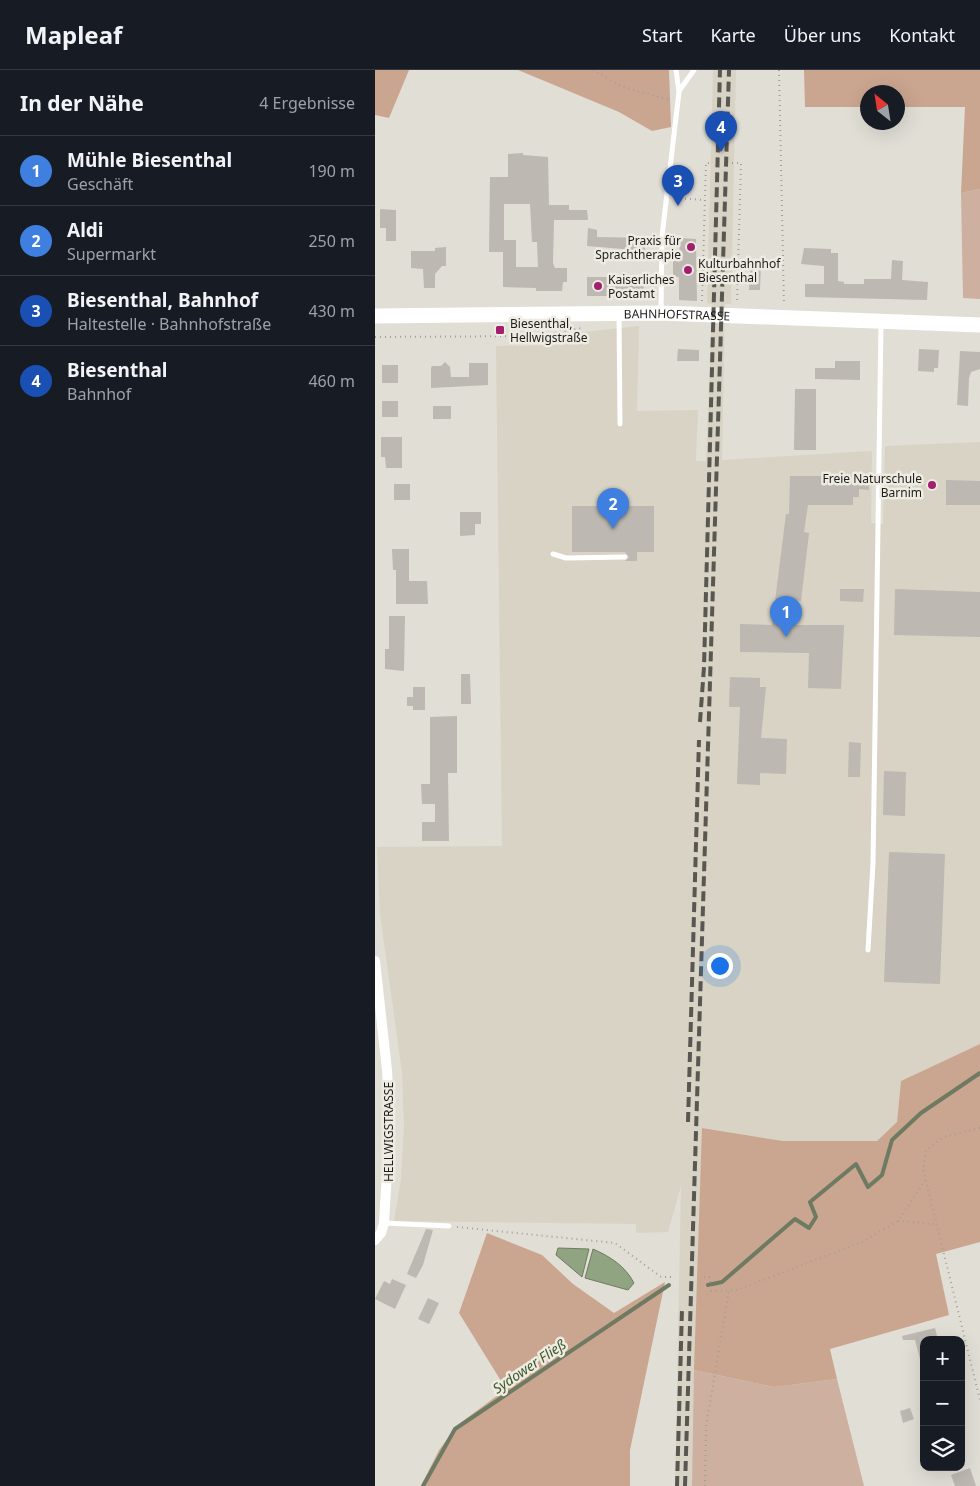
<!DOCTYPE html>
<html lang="de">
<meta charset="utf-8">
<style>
:root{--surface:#171b24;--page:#242831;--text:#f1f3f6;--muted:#9ea1a6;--line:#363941;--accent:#ce94b8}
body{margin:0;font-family:"Noto Sans",sans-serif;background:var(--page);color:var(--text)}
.controls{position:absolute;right:15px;bottom:15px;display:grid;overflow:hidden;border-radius:10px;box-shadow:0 5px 20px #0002}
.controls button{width:45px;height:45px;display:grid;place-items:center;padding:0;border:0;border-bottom:1px solid var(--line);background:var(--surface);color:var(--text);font:25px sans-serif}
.compass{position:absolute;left:485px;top:15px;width:45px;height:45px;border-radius:50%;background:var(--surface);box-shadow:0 5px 20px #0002;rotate:330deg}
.you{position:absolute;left:344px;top:895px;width:18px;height:18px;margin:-12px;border:4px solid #fff;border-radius:50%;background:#1a73e8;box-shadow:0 0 0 8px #1a73e833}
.badge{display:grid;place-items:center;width:32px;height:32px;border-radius:50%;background:var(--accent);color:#fff;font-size:16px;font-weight:700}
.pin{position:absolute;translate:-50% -41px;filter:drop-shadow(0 1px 2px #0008)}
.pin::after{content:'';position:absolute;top:26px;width:18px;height:15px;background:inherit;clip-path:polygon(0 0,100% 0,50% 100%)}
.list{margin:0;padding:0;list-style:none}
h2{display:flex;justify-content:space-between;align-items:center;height:65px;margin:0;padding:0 20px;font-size:21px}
h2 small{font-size:16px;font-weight:400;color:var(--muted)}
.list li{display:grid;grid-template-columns:32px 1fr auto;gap:15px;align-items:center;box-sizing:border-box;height:70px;padding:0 20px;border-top:1px solid var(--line)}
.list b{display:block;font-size:19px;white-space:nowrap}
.list p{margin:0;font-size:16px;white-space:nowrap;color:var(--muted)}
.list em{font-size:16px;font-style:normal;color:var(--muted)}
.icon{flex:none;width:28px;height:28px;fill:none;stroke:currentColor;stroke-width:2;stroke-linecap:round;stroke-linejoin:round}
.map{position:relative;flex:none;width:605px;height:1416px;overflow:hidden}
header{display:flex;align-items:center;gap:30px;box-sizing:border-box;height:70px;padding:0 25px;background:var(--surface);border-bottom:1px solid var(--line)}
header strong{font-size:24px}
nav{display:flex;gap:28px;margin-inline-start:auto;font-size:18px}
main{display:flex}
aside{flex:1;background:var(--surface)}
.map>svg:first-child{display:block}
.built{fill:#d8d3c4}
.green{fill:#cdb09f}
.forest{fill:#caa58f}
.water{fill:#90a482;stroke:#6e7b62}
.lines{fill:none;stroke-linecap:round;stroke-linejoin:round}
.stream{stroke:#6e7b62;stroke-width:4}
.building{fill:#bdb8b1;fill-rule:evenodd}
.path{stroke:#a29f99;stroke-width:2;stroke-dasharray:1 4;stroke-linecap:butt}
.service{stroke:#fff;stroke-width:5}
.minor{stroke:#fff;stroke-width:10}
.secondary{stroke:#fff;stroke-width:15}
.rail{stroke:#585752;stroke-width:4;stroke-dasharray:10 5;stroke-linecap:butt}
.poi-dot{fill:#a31f6d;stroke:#eeebe3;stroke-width:2}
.labels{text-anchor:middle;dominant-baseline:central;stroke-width:5;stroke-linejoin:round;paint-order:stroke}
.poi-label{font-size:12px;fill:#1d1c19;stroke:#eeebe3;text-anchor:start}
.street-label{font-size:12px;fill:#1d1c19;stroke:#eeebe3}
.water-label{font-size:14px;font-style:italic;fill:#3d5927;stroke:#eeebe3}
</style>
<header>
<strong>Mapleaf</strong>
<nav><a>Start</a><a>Karte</a><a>Über uns</a><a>Kontakt</a></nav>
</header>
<main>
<aside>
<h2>In der Nähe<small>4 Ergebnisse</small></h2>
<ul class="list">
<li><span class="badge" style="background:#3f7fe0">1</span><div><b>Mühle Biesenthal</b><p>Geschäft</p></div><em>190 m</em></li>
<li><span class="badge" style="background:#3f7fe0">2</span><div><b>Aldi</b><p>Supermarkt</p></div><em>250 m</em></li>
<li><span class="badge" style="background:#1a4fb4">3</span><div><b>Biesenthal, Bahnhof</b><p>Haltestelle · Bahnhofstraße</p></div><em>430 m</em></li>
<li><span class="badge" style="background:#1a4fb4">4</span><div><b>Biesenthal</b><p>Bahnhof</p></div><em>460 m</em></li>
</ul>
</aside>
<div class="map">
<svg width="605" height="1416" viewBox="0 0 605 1416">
<rect width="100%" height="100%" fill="#e1ded6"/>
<!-- built -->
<path class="built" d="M338,0H361L356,234H350L347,390L497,381L496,453L508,454L510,376L605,372V974L526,1011L522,1052L502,1071H408L328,1058L317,1416H300L306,1116L293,1162L261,1163V1154L19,1151L26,1110L29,1057L27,1003L5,844L2,777L127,776L121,276L189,275L190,264L264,256L262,341L323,340L321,391H331L337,234L332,233Z"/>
<!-- green -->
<path class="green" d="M605,119V229L588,228L586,123Z
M319,1300L399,1317L462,1309L489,1416H317Z"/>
<!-- forest -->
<path class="forest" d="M0,0H34L14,48L0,45Z
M143,0H294L296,57L277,61L244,42Z
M429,0H605V119L586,123L590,37H523L522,22H492V37H430Z
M605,974V1172L561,1184L574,1245L455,1279L462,1309L399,1317L319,1300L327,1058L408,1071H502L522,1052L526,1011Z
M112,1163L167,1185L198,1214L239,1243L290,1212L255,1380V1416H46L64,1380L84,1354L131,1319L84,1243Z"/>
<!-- water -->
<path class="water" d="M183,1178L214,1179L207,1207L181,1185Z
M218,1179C236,1187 250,1196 259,1213L253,1220L210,1208Z"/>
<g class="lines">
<!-- stream -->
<path class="stream" d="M333,1215L347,1212L420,1149L434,1158L441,1147L435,1132L481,1094L493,1117L507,1105L517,1070L546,1043L605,1003
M48,1416L80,1359L294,1215"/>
</g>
<!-- building -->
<path class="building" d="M148,83V85L173,87L174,135H194V140H212L213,150H179L178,193L180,198H192V212H188L187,221H161V218L128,217V182H114L115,107H133V84ZM129,134H155L157,172H162L163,197H141V170H129Z
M5,139L21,140V171H11V158H5Z
M213,158L222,160V167L270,168V190L260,189V180L212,176Z
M305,168L321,169L322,231L304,230V207H298V188H304Z
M71,177V196H67L60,204V218H49L48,199L36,198V181H60V178Z
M429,178L456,179V183H463V211L469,212V214H489V209H516L517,190L528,191L527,210L553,212L552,230L430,227V214H449V196L426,194Z
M376,195H386L385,220H374Z
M212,207H233V212L269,211V229H250V226H212Z
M303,279L324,280V291H302Z
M544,279L564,280L563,298H559V302L543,301Z
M585,281L605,282V299L596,302L594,308L593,336L582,335Z
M460,291H485V310L440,309V298H460Z
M70,292L75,297L76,307H94V293H113V315L56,318V298L57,296H66Z
M7,295H23V313H7Z
M420,319H441V380H419Z
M7,331H23V347H7Z
M58,336H76V349H58Z
M6,367H27V398H11L10,387H6Z
M415,406H494V420L484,419V427H478V435H433L429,462L434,463L426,531L421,530L418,555H469L466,619L433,618L434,583L365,582V554L397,555L411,444H414Z
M571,410L605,411V435H571Z
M19,414H35V430H19Z
M197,436H279V482H262V491H250L254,487L250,482H197Z
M85,442H106V454H100V465L85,466Z
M17,479H34V511H52L53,534H21V500H18Z
M465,519H489L488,532L465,531Z
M520,519L605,522V567L519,565Z
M14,546H30L29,601L10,599V579H14Z
M86,604H95L96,634H86Z
M355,607L385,608V617H391L386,668L412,669L411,704L385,703V715L362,714L365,637H354Z
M38,617H50V640H38V636H32V627H38Z
M82,646V703H73L74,771H47V752H60V734H47L46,714H55V647Z
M474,672L486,673L485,707H473Z
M509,701L531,702L530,746L508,745Z
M514,782L570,784L565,914L509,912Z
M51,1159L58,1160L48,1195L41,1208L32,1204Z
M17,1209L31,1215L20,1239L0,1229L9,1211L15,1214Z
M53,1228L64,1233L54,1254L43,1249Z
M560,1258L563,1270H549V1289H545L540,1270H528L527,1266Z
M535,1338L539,1349L528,1353L525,1341Z
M595,1398L601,1416H580L576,1405Z"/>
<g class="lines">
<!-- path -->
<path class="path" d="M218,0L246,16L294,30
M404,0L409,235
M357,93H366L362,232
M300,128L330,130
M327,231L331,93H338
M0,267L165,266L207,258
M605,1058L569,1067L551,1080L548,1099L605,1330
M523,1151L562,1154
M82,1157L240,1173L286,1207H300
M329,1207H335L336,1221L362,1220L487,1172L523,1151L550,1110
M330,1416L331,1356L354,1220"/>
<!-- service -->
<path class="service" d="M304,21L319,0
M286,242L287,166L304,22L301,0
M244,245L245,354
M178,484L191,488L250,487
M493,880L498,793L506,254
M9,1153L74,1156"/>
<!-- minor -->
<path class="minor" d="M0,891L12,1000L15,1050L9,1153L6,1163L0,1170"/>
<!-- secondary -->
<path class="secondary" id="s1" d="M0,246L286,243L605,255"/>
<!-- rail -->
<path class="rail" d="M325,652L329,597L345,0
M313,1052L324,670
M302,1416L307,1239
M310,1416L354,0"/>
</g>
<!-- markers -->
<g class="poi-dot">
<circle cx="316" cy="177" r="5"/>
<circle cx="313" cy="200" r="5"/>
<circle cx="223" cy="216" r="5"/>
<rect x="120" y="255" width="10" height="10" rx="2.5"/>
<circle cx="557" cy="415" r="5"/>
</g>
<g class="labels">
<!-- poi labels -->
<g class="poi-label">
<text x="306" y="170" text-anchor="end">Praxis für<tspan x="306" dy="14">Sprachtherapie</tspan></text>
<text x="323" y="193">Kulturbahnhof<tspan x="323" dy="14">Biesenthal</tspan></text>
<text x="233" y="209">Kaiserliches<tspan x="233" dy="14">Postamt</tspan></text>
<text x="135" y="253">Biesenthal,<tspan x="135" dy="14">Hellwigstraße</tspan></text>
<text x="547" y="408" text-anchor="end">Freie Naturschule<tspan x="547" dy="14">Barnim</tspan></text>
</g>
<!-- street labels -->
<g class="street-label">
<text stroke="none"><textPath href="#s1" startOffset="302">BAHNHOFSTRASSE</textPath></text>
<text transform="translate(13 1062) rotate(-90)">HELLWIGSTRASSE</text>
</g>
<!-- water labels -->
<g class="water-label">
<text transform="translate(154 1296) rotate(-34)">Sydower Fließ</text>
</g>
</g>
</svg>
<div class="controls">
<button>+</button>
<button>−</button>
<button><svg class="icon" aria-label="layers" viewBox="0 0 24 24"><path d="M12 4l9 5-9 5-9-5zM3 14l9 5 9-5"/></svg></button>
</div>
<svg class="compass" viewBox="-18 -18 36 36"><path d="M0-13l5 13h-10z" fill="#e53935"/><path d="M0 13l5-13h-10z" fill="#9ea1a6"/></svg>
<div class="you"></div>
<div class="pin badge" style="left:411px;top:567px;background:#3f7fe0">1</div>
<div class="pin badge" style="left:238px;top:459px;background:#3f7fe0">2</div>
<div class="pin badge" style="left:303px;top:136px;background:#1a4fb4">3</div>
<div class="pin badge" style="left:346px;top:82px;background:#1a4fb4">4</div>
</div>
</main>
